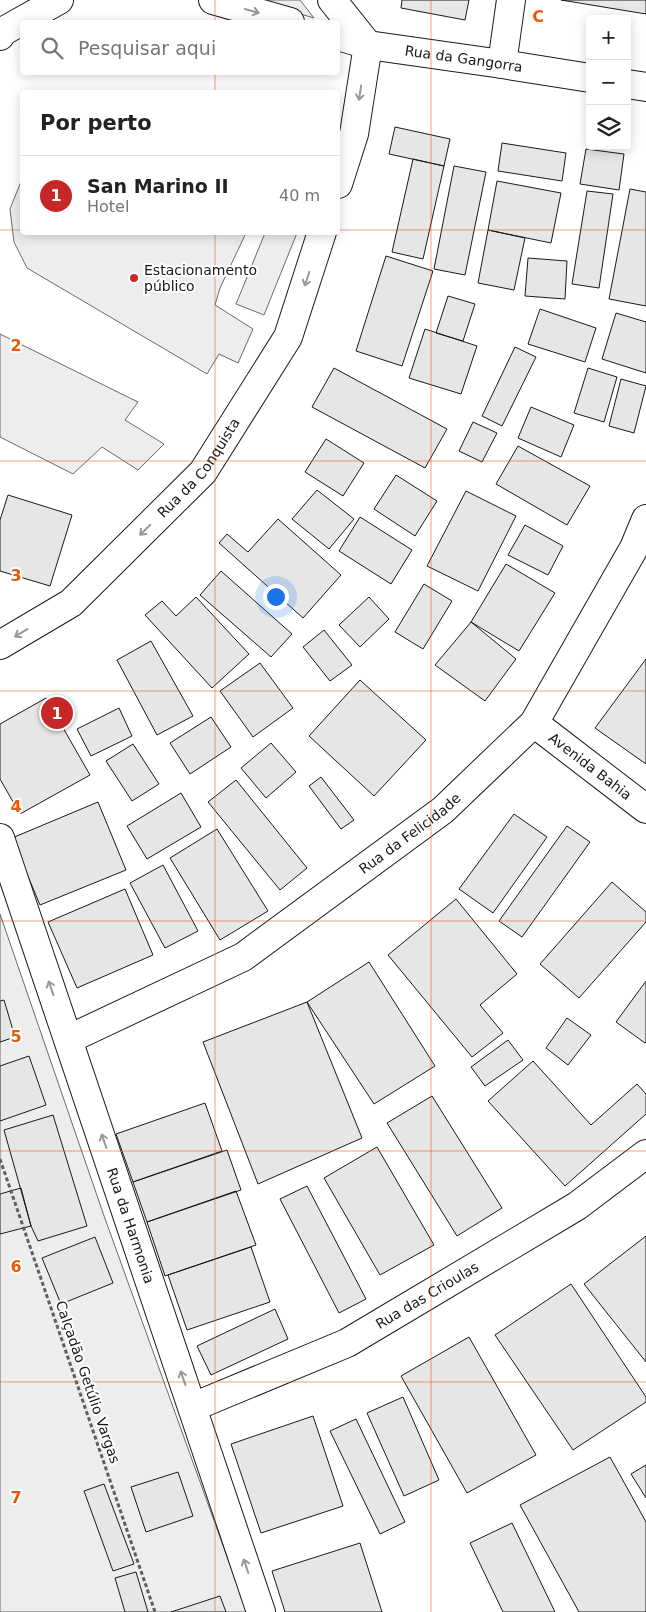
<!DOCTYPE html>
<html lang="pt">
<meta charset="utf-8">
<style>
:root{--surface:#fff;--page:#f6f6f6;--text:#222;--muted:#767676;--line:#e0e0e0;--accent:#c62828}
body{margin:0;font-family:"DejaVu Sans",sans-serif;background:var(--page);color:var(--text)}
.controls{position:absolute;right:15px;top:15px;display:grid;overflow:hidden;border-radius:5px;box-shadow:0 2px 12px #0003}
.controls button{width:45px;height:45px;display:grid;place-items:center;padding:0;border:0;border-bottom:1px solid var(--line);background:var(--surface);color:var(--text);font:25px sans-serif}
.you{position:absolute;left:275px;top:596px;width:18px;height:18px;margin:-12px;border:4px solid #fff;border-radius:50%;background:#1a73e8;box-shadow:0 0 0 8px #1a73e833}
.badge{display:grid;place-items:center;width:32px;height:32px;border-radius:50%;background:var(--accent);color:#fff;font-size:16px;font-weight:700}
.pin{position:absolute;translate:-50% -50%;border:2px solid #fff;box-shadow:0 1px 5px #0006}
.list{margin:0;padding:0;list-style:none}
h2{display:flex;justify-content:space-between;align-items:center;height:65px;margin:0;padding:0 20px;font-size:21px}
h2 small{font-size:16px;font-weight:400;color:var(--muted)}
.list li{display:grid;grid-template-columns:32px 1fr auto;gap:15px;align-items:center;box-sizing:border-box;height:80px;padding:0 20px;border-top:1px solid var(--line)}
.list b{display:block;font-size:19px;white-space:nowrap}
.list p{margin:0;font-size:16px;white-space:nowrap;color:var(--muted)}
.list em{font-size:16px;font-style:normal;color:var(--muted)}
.icon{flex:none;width:28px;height:28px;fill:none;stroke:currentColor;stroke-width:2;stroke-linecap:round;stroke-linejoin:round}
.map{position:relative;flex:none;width:646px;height:1612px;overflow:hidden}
.search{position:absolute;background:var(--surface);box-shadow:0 2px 12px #0003;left:20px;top:20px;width:320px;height:55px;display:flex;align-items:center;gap:12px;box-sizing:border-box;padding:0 18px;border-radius:5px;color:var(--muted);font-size:19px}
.panel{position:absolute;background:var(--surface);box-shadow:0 2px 12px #0003;left:20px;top:90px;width:320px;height:145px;border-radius:5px}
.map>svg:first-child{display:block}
.built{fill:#ededed;stroke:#6a6a6a}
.building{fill:#e6e6e6;stroke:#1a1a1a}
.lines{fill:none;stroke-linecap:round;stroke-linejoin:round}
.minor-casing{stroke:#1a1a1a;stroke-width:30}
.path{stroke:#5f5f5f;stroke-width:3;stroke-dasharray:4 2.5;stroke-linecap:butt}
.minor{stroke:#fff;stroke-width:28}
.oneway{stroke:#989898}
.grid{fill:none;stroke:#e8590c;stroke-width:1;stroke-opacity:0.55}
.poi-dot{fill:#c62828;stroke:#fff;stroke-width:2}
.labels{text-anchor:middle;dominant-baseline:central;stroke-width:4;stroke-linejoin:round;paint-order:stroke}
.street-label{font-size:14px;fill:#1a1a1a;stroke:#fff}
.poi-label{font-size:14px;fill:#1a1a1a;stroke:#fff;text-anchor:start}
.grid-label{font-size:16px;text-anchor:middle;font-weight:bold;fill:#e8590c;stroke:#fff;stroke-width:4;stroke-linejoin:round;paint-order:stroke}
</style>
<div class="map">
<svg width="646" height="1612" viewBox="0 0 646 1612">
<rect width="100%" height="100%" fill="#fff"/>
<!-- built -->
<path class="built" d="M252,0H300L314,18Z
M22,179V232L246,233L220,288L215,305L253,329L238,363L219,354L207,374L27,268L14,242L10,209Z
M265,233H297L264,315L236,304Z
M0,334L138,402L125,420L164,444L138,470L102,447L73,474L0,437Z
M0,914L103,1213L247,1612H0Z"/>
<!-- building -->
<path class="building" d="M402,0H469L465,20L401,8Z
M561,0H646V14Z
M395,127L450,139L444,166L389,154Z
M502,143L566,153L562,181L498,171Z
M586,149L624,154L619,190L580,184Z
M413,159L444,166L423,259L392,252Z
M454,166L486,172L465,275L434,269Z
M497,181L561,193L551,243L488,230Z
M630,189L646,192V306L609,299Z
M587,191L613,194L599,288L572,284Z
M488,230L525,238L514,290L478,283Z
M386,256L433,271L402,366L356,351Z
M528,258L567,261L565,299L525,296Z
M448,296L475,304L463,341L436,333Z
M540,309L596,328L585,362L528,344Z
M616,313L646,322V373L602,359Z
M425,329L477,346L461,394L409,378Z
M515,347L536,357L502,426L482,416Z
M334,368L447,429L425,468L312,407Z
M588,368L617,377L604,422L574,413Z
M621,379L646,386L634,433L609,426Z
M531,407L574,425L561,457L518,438Z
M473,422L497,433L482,462L459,451Z
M326,439L364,463L343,496L305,472Z
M518,446L590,486L567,525L496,484Z
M396,475L437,501L415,536L374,509Z
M317,490L354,519L329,549L292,519Z
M466,491L516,516L478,591L427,566Z
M8,495L72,515L50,586L0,571V520Z
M360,517L412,550L391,584L339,551Z
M278,519L341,575L303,618L219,543L227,534L248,552Z
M525,525L563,546L548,575L508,555Z
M506,564L555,593L519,651L471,622Z
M221,571L292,634L271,657L200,595Z
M424,584L452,601L423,649L395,632Z
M196,597L249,654L212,688L145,615L162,601L176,616Z
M369,597L389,619L360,647L339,625Z
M471,622L516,659L485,701L435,665Z
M324,630L352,665L330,681L303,647Z
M151,641L193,716L157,735L117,660Z
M646,659V764L595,728Z
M260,663L293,708L253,737L220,691Z
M360,680L426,740L374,796L309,736Z
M46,698L90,775L20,814L0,779V724Z
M119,708L132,736L91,756L77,729Z
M211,717L231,747L190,774L170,743Z
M271,743L296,772L266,798L241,768Z
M133,744L159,784L132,801L106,761Z
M321,777L354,820L341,829L309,786Z
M236,780L307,868L280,890L208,802Z
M181,793L201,827L147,859L127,826Z
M98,802L126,870L40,905L12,838Z
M514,814L547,837L493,913L459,889Z
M567,826L590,842L522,937L499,921Z
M217,829L268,911L220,940L170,858Z
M163,865L198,931L165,948L130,883Z
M612,882L646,912V922L579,998L540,964Z
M125,889L153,955L77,988L48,922Z
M456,899L517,974L480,1005L503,1033L472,1057L388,955Z
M369,962L435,1066L374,1104L307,1002Z
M646,981V1042L645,1043L616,1022Z
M4,1000L15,1037L0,1042V1001Z
M307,1002L362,1138L258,1184L203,1042Z
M567,1018L591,1035L568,1065L546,1048Z
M508,1040L523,1060L485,1086L471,1067Z
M29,1056L46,1105L0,1121V1066Z
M533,1061L591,1125L637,1084L646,1094V1114L565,1186L488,1101Z
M432,1096L502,1208L457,1236L387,1123Z
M205,1103L222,1151L133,1182L116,1134Z
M53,1115L87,1226L38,1241L31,1226L4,1130Z
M377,1147L434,1245L380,1275L324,1178Z
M227,1150L241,1190L147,1222L133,1182Z
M307,1186L366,1299L339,1313L280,1199Z
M21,1188L31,1226L0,1234V1194Z
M236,1191L256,1245L165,1276L147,1222Z
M646,1236V1362L584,1284Z
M95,1237L113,1283L61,1304L42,1258Z
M251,1247L270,1302L187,1330L168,1275Z
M571,1284L646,1397V1402L573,1450L495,1335Z
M275,1309L288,1339L211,1375L197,1346Z
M469,1337L536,1455L467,1493L401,1376Z
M403,1397L439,1480L404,1496L367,1413Z
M313,1416L343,1506L261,1533L231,1444Z
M356,1419L405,1522L380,1534L330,1431Z
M610,1457L646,1522V1612H579L520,1505Z
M646,1465V1498L631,1474Z
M178,1472L193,1516L146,1532L131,1487Z
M104,1484L134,1564L113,1571L84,1491Z
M512,1523L555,1612H503L470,1543Z
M360,1543L382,1612H285L272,1571Z
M136,1572L148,1612H125L115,1578Z
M220,1596L226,1612H171Z"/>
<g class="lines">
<defs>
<g id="minor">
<path d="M213,0L290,22"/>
<path d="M332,0L368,45"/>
<path d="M0,36L2,32L59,0"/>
<path id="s1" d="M338,36L368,45L502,64L590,78"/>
<path d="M502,64L511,0"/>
<path d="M627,84L646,87"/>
<path d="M338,184L354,134L368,45"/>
<path id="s2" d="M0,645L71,603L203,472L288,337L322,232"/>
<path id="s3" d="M534,723L646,809"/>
<path id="s4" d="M0,838L261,1612"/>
<path id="s5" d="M69,1039L243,957L443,810L534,723L634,548L646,519"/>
<path id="s6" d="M193,1407L347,1343L577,1206L646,1154"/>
</g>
</defs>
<!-- minor casing -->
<use href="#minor" class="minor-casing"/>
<!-- path -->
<path class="path" d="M0,1159L155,1612"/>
<!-- minor -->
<use href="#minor" class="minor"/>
</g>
<!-- one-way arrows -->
<defs><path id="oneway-shaft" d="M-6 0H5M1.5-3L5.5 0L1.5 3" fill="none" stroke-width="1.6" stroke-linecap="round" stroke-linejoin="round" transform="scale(1.25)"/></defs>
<g class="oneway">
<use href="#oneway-shaft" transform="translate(252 11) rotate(16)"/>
<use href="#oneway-shaft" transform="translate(360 93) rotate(99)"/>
<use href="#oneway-shaft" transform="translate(307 279) rotate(108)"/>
<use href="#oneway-shaft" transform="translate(145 530) rotate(135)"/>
<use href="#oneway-shaft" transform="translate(21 633) rotate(149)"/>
<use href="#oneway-shaft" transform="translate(51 988) rotate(-109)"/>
<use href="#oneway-shaft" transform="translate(104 1141) rotate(-109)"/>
<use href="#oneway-shaft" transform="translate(183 1378) rotate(-109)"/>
<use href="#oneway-shaft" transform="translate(246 1566) rotate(-108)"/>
</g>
<!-- grid -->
<path class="grid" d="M215,0V22M431,0V1612M215,72V92M0,230H22M338,230H646M215,232V1612M0,461H646M0,691H646M0,921H646M0,1151H646M0,1382H646"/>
<!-- markers -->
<circle class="poi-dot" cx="134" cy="278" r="5"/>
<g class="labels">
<!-- street labels -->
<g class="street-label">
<text stroke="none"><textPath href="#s1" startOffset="128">Rua da Gangorra</textPath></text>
<text stroke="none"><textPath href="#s2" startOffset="269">Rua da Conquista</textPath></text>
<text stroke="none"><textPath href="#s3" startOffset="71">Avenida Bahia</textPath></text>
<text stroke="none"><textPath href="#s5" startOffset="400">Rua da Felicidade</textPath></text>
<text stroke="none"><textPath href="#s4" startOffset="409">Rua da Harmonia</textPath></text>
<text stroke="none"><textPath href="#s6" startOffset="260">Rua das Crioulas</textPath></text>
<text transform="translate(88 1382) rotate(71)">Calçadão Getúlio Vargas</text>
</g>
<!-- poi labels -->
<g class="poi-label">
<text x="144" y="270">Estacionamento<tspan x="144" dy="16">público</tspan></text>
</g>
</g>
<g class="grid-label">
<text x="538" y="22">C</text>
<text x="16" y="351">2</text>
<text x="16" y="581">3</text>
<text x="16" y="812">4</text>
<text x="16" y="1042">5</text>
<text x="16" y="1272">6</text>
<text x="16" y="1503">7</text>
</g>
</svg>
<div class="controls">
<button>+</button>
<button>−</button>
<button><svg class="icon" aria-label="layers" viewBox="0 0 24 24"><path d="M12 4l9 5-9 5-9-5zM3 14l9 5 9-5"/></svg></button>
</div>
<div class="you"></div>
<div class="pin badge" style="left:57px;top:713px">1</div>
<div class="search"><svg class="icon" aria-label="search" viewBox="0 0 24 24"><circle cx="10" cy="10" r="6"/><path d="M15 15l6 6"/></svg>Pesquisar aqui</div>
<section class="panel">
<h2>Por perto<small></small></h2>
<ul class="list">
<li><span class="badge">1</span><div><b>San Marino II</b><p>Hotel</p></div><em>40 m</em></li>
</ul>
</section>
</div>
